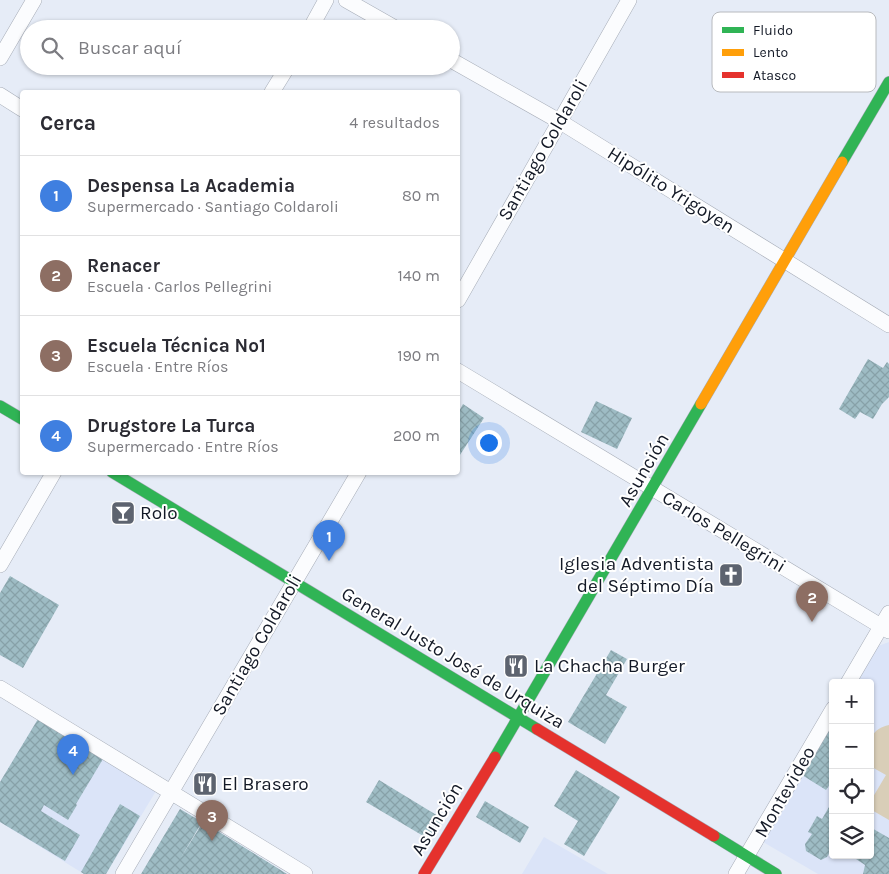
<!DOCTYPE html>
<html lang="es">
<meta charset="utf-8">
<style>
:root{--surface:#fff;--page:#f2f2f3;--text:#2b2b33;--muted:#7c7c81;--line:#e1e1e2;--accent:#5d636f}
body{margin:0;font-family:Karla,sans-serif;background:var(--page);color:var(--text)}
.controls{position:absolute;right:15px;bottom:15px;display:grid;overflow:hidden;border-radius:5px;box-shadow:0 1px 4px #0004}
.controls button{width:45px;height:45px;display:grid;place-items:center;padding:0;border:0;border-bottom:1px solid var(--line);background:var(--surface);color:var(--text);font:25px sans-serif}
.you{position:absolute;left:488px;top:442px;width:18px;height:18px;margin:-12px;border:4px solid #fff;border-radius:50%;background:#1a73e8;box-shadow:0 0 0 8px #1a73e833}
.badge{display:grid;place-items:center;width:32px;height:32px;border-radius:50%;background:var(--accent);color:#fff;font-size:16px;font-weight:700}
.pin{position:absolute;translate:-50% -41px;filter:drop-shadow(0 1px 2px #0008)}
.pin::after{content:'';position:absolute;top:26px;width:18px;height:15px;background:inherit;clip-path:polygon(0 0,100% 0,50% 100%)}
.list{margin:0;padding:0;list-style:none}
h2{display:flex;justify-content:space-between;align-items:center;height:65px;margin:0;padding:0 20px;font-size:21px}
h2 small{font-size:16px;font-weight:400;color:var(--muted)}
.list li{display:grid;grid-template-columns:32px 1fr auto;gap:15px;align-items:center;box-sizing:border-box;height:80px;padding:0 20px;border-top:1px solid var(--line)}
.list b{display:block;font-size:19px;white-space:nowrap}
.list p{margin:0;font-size:16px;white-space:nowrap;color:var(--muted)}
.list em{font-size:16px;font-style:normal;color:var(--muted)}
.icon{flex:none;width:28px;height:28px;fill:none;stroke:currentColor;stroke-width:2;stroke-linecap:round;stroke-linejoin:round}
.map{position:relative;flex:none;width:889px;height:874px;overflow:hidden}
.search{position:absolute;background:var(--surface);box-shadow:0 1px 4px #0004;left:20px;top:20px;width:440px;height:55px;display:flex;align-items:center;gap:12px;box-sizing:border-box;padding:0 18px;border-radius:28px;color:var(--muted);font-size:19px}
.panel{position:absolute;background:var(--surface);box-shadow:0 1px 4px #0004;left:20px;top:90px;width:440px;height:385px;border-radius:5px}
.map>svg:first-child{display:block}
.built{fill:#dbe4f8}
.green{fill:#d9ceb8}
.building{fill:url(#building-cross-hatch)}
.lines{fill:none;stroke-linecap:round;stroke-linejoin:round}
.street-casing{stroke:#a6acb7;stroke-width:16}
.fast-casing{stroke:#a6acb7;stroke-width:12}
.slow-casing{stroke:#a6acb7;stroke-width:12}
.jam-casing{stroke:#a6acb7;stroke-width:12}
.street{stroke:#fbfcfe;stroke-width:15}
.fast{stroke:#30b455;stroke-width:11}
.slow{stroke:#ff9f0a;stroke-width:11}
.jam{stroke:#e5322d;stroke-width:11}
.labels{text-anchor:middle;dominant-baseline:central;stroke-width:4;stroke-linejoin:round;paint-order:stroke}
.street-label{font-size:19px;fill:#131926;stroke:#fff}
.poi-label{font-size:19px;fill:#131926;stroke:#fff;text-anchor:start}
.key{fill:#fff;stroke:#b8babe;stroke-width:1}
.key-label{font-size:14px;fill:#131926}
</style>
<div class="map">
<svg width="889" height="874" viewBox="0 0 889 874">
<defs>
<pattern id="building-cross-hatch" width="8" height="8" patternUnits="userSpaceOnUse" patternTransform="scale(1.25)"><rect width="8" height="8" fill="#9ebcc4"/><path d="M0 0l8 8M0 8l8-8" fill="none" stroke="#87a1a8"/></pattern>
</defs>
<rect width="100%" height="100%" fill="#e6ecf7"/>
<!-- built -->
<path class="built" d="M889,642V874H818L763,842L833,724V855H870V683H857L878,646Z
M38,719L156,791L106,874H84L0,822V782Z
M544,837L608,874H522Z"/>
<!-- green -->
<path class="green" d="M889,725V820L870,809V802L886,775L870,766C870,747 866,730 889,725Z"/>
<!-- building -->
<path class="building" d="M868,359L883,368L887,362L889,364V397L882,404L873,419L860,412L855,419L839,409Z
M596,401L632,418L617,449L581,432Z
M463,404L484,418L458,458V413Z
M10,576L59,605L23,668L0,655V593Z
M611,650L627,659L606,695L627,707L605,744L568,722Z
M38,719L103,759L76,804L77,805L68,820L44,805L41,811L80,835L65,861L0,822V782Z
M833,724V780L826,790L802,775Z
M576,770L620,797L584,856L564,844L578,821L554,806Z
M379,780L443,819L430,840L366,802Z
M833,800V847L827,857L821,860L806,851L805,844L812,834L808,832L817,816L822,819Z
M485,801L529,827L520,843L476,817Z
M120,804L140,816L106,874H84L81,872Z
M180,809L202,822L180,859L203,822L287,874H141Z
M870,827L889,838V874H863L865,865L850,855H870Z"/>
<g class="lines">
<defs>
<path id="street" d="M346,0L397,29
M310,29L326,0
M0,58L34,0
M451,60L559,121L889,325
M272,92L288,66
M0,95L22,109
M458,300L629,0
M458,371L889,631
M0,565L54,472
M848,683L889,613
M0,688L305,874
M123,874L359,472
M736,874L833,709"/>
<path id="fast" d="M842,162L889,82
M0,406L22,419
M112,472L537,729
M495,757L701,404
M714,836L776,874"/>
<path id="slow" d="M701,404L842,162"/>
<path id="jam" d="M537,729L714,836
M424,874L495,757"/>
</defs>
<!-- street casing -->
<use href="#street" class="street-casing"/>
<!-- fast casing -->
<use href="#fast" class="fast-casing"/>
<!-- slow casing -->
<use href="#slow" class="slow-casing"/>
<!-- jam casing -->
<use href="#jam" class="jam-casing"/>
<!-- street -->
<use href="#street" class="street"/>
<!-- fast -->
<use href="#fast" class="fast"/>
<!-- slow -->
<use href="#slow" class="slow"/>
<!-- jam -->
<use href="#jam" class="jam"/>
</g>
<!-- icons -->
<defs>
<symbol id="bar-square" viewBox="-11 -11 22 22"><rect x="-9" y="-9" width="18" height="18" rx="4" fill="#5d636f" stroke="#fff"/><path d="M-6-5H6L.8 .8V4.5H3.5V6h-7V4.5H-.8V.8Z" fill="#fff"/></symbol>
<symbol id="church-square" viewBox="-11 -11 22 22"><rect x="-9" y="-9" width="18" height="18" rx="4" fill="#5d636f" stroke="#fff"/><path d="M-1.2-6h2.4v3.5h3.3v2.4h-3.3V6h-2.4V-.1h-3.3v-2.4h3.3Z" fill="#fff"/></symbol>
<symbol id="restaurant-square" viewBox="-11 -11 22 22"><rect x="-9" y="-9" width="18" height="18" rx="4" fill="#5d636f" stroke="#fff"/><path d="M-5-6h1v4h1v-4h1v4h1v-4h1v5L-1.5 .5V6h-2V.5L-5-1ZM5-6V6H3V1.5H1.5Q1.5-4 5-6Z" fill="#fff"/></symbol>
</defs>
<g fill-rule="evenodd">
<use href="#bar-square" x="109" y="499" width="28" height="28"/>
<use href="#church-square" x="717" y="561" width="28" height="28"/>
<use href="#restaurant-square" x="502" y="652" width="28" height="28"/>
<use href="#restaurant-square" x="191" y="770" width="28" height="28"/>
</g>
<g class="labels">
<!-- street labels -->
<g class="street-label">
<text transform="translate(543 150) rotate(-60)">Santiago Coldaroli</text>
<text transform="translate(671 190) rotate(32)">Hipólito Yrigoyen</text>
<text transform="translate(644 470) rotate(-60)">Asunción</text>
<text transform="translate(724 532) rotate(31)">Carlos Pellegrini</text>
<text transform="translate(257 645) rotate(-60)">Santiago Coldaroli</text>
<text transform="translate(453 658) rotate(31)">General Justo José de Urquiza</text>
<text transform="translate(785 792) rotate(-60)">Montevideo</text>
<text transform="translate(437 819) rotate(-59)">Asunción</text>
</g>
<!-- poi labels -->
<g class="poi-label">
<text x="140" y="513">Rolo</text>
<text x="714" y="564" text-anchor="end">Iglesia Adventista<tspan x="714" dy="22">del Séptimo Día</tspan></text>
<text x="534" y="666">La Chacha Burger</text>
<text x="222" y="784">El Brasero</text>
</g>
</g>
<!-- legend -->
<rect x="712" y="12" width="164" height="80" rx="8" class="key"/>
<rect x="722" y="27" width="22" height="6" fill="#30b455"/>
<rect x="722" y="49" width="22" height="7" fill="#ff9f0a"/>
<rect x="722" y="72" width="22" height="6" fill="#e5322d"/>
<g class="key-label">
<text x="753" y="35">Fluido</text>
<text x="753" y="57">Lento</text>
<text x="753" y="80">Atasco</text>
</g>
</svg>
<div class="controls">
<button>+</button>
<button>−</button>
<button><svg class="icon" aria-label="locate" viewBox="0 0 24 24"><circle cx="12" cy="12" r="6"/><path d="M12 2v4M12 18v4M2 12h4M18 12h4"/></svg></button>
<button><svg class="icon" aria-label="layers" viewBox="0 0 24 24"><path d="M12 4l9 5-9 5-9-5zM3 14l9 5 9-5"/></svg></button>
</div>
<div class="you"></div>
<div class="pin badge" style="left:329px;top:561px;background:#3f7fe0">1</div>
<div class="pin badge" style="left:812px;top:622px;background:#8d6e63">2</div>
<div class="pin badge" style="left:212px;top:841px;background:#8d6e63">3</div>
<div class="pin badge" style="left:73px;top:775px;background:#3f7fe0">4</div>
<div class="search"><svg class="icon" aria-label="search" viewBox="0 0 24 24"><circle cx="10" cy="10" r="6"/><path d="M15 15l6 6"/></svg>Buscar aquí</div>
<section class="panel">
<h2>Cerca<small>4 resultados</small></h2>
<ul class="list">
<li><span class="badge" style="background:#3f7fe0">1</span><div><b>Despensa La Academia</b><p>Supermercado · Santiago Coldaroli</p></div><em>80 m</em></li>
<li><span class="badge" style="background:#8d6e63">2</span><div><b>Renacer</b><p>Escuela · Carlos Pellegrini</p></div><em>140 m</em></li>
<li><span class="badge" style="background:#8d6e63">3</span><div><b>Escuela Técnica Nº1</b><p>Escuela · Entre Ríos</p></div><em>190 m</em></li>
<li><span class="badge" style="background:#3f7fe0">4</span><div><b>Drugstore La Turca</b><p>Supermercado · Entre Ríos</p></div><em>200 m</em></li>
</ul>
</section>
</div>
